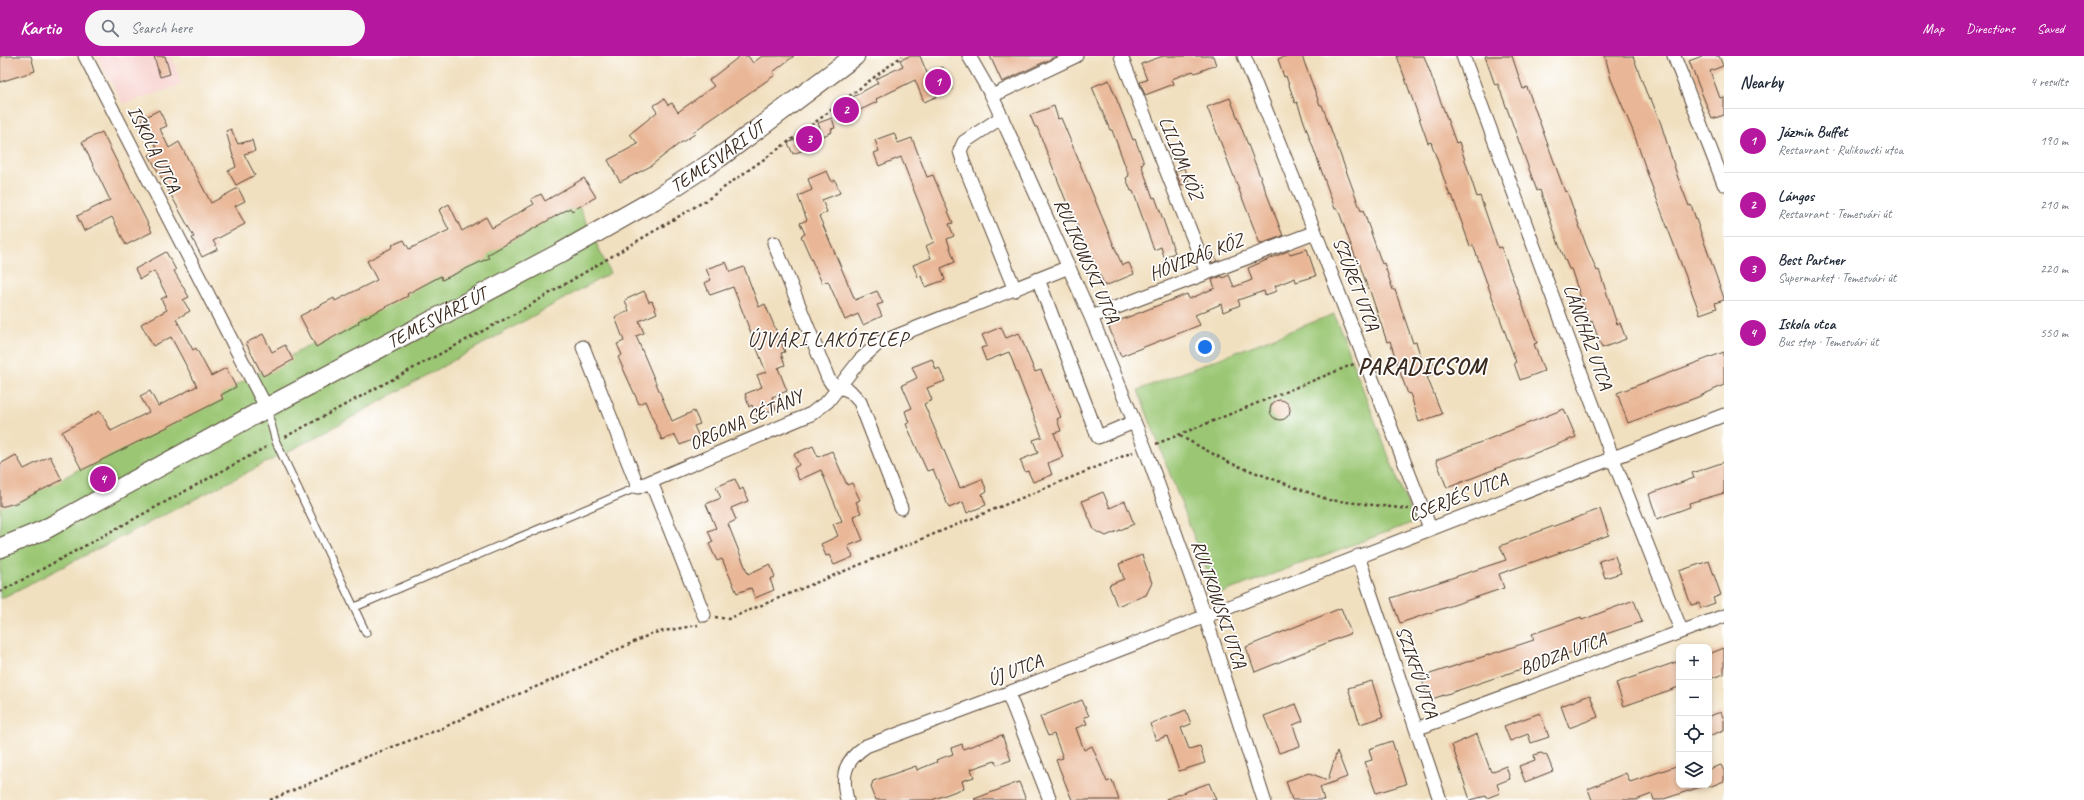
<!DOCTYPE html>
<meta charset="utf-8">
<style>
:root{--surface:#fff;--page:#f6f6f7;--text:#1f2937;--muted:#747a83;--line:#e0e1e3;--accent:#b5179e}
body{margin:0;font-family:Caveat,sans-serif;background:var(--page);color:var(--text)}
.controls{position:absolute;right:12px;bottom:12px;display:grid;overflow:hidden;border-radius:8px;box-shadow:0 2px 6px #0003}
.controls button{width:36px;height:36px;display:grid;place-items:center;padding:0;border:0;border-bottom:1px solid var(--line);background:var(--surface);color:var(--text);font:20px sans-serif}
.you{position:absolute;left:1205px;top:291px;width:14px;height:14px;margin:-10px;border:3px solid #fff;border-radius:50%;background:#1a73e8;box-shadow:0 0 0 6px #1a73e833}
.badge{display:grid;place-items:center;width:26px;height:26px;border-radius:50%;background:var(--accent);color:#fff;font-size:13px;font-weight:700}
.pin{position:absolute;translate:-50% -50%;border:2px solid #fff;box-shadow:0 1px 4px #0006}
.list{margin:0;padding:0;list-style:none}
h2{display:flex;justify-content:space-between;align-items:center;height:52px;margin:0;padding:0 16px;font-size:17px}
h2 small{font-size:13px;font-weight:400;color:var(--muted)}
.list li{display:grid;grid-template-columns:26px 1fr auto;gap:12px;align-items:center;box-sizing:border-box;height:64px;padding:0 16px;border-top:1px solid var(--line)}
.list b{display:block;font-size:15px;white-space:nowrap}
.list p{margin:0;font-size:13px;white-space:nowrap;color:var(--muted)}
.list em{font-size:13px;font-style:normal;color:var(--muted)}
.icon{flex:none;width:22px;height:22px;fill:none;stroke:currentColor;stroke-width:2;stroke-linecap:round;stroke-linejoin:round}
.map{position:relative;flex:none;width:1724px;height:744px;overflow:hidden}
header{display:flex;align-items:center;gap:24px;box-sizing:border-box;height:56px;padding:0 20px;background:var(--accent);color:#fff}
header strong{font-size:19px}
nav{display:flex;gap:22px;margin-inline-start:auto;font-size:14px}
.search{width:280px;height:36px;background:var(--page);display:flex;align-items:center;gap:10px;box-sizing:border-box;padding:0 14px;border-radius:22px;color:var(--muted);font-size:15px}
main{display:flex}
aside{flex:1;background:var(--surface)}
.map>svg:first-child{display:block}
.built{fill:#f7d0cc}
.green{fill:#9bc774;stroke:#6b7849}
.building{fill:#e9b797}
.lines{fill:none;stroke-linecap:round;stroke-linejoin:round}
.lane-casing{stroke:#564536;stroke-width:9}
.street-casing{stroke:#564536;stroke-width:15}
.secondary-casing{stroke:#564536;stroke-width:21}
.path{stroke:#564536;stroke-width:2.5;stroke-dasharray:3 3;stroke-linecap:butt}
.lane{stroke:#fff;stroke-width:7}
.street{stroke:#fff;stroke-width:13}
.secondary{stroke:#fff;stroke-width:19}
.labels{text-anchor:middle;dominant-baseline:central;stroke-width:3.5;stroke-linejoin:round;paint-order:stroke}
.street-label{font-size:19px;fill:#3b2a1e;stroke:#fff}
.neighbourhood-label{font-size:20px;letter-spacing:1px;fill:#3b2a1e;stroke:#fff}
.district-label{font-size:23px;font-weight:bold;letter-spacing:1px;fill:#3b2a1e;stroke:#fff}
</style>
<header>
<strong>Kartio</strong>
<div class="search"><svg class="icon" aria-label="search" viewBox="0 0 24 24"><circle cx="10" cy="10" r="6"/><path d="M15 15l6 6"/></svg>Search here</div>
<nav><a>Map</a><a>Directions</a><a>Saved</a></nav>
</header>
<main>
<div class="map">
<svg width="1724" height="744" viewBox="0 0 1724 744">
<rect width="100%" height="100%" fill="#fff"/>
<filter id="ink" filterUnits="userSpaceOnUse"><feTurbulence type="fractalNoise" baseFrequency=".025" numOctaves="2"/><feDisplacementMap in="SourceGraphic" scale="8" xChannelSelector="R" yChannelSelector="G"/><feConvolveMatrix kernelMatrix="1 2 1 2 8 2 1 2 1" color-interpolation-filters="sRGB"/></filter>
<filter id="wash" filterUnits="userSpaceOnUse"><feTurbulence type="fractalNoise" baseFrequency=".012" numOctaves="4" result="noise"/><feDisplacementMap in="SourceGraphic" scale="16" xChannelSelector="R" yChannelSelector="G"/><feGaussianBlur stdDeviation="0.9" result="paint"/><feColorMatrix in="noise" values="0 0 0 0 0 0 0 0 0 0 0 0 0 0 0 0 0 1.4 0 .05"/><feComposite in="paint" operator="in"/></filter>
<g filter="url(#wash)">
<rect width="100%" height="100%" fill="#f1e0c0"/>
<!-- built -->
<path class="built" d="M97,0H172L181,29L123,48Z"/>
<!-- green -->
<path class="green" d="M577,146L610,217L320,379L0,543V449L20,445Z
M1334,258L1414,466L1216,539L1138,334Z"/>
<g id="blocks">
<!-- building -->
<path class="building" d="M0,0H31L35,15L0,26Z
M154,0H165L170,18L160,21Z
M740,0H748L753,7L762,0H794L773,16L775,19L693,76L695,78L679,88L649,111L620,126L608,104L638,88L630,78L657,56L653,50L664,43L668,49L672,47L678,56L714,30L709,24Z
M910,0H920L927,17L943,11L952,34L924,46L915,24L876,43L877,46L843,62L838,52L843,50L842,47L878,27L876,23L903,10L900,4Z
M990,0H1057L1002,26Z
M1163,0H1213L1216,9L1195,17L1193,15L1172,23L1174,28L1145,39L1140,26L1147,24L1141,8Z
M1286,0H1302L1320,49H1322L1361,155L1363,154L1382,208L1384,207L1393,234H1395L1413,287L1416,286L1424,311L1434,307L1438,317L1427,321L1442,358L1419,366L1410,337L1408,338L1401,319L1390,285L1387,286L1369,232L1368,233L1359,206H1357L1338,153H1335L1297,46L1295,47L1286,20L1284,21L1278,3Z
M1397,0H1424L1456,87L1459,86L1477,141L1480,140L1498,192L1501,191L1537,287L1534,288L1544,315L1520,324L1514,307L1516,306L1473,189L1470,190L1452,139L1450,140L1431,86L1428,87Z
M1485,0H1512L1523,33L1527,31L1565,136L1567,135L1586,189L1597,215L1599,214L1617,268L1620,267L1626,283L1602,292L1592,265L1589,266L1571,213H1569L1559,189L1540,134L1537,135L1498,28L1495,29Z
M1605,0H1633L1649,44L1651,43L1661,68L1678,122L1689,150L1691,149L1724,242V244L1715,247L1717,252L1700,258L1650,125L1633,75L1611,23Z
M1702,0H1719L1723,10L1710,15L1720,42L1724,41V59L1712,63L1689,5Z
M1109,24L1133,84L1135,83L1144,107L1141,108L1153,142L1155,141L1175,197L1164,201L1161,191L1154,194L1133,135H1131L1126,122L1129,120L1112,74H1110L1092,31Z
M1230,42L1283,180L1260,188L1207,51Z
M1054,50L1058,63L1061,62L1122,209L1129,207L1134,218L1105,230L1068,150L1037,71H1035L1030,59Z
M159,54L167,70L160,73L169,92L179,86L211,147L238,132L245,145L235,150L245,168L213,185L218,193L202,201L192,182L194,181L149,99L158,94L142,63Z
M832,62L835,72L831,73L832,76L823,80L818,67Z
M816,72L820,82L815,85L817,89L793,98L788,87L799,82L798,80Z
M231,73L238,88L252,84L255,95L244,98L255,119L236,129L228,115L236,111L226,75Z
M102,76L152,176L126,189L112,161L84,175L77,160L110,144L82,86Z
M894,77L898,87L912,82L927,121L933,119L953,167L949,168L954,180L947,183L955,206L941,212L945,224L925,231L921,220L918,221L913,209L931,202L926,190L934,186L901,101L879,110L874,97L879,95L875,84Z
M1184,112L1189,126L1181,129L1175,115Z
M827,115L832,126L835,124L840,137L822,144L827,156L819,160L855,244L877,235L883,247L877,249L882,260L863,269L858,258L845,264L828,225L822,227L801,180L805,178L800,167L807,164L798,140L812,134L808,123Z
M584,122L596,141L572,155L570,152L487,199L489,202L442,224L441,220L407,238L408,240L358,265L359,267L316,291L300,260L334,242L335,245L377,224L367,205L393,191L392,189L404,184L409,193L449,174L439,154L449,148L462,175L486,161L492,172L534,148L531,143L541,138L545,145Z
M1307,193L1316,220L1296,226L1295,222L1275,230L1277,235L1265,239L1264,235L1238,244L1240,249L1223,256L1221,248L1195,259L1200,269L1121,300L1108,269L1187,238L1189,243L1215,232L1212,224L1222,220L1223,222L1229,219L1234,231L1252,224L1248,212L1288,195L1290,198Z
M1213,195L1217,205L1212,207L1208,197Z
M166,196L176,214L174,215L189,241L183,244L190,255L176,263L193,294L196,292L211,320L226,312L236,331L221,339L223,343L82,414L62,376L100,355L111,375L149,356L140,340L150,335L158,350L197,330L171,281L153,290L141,268L167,254L161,243L167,240L154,215L140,223L135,213Z
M726,206L730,216L744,211L759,251L765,248L785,296L781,297L785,309L778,312L787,335L772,341L776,353L757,360L752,349L749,351L745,338L762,331L757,319L766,316L733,231L710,239L705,227L711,224L706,213Z
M644,235L649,246L652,245L657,257L639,265L644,277L636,280L672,365L694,355L700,368L694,370L699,381L680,389L675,379L662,384L645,345L639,348L618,301L622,299L617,288L624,285L615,261L629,255L625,244Z
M1001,271L1006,282L1019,277L1035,316L1041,314L1061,361L1057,363L1061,375L1054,377L1063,401L1048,407L1052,419L1033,426L1028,415L1025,416L1020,404L1038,397L1033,384L1042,381L1009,296L986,305L981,292L987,290L982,279Z
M263,278L272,296L285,289L293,304L263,320L246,287Z
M1724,296V329L1698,341L1628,367L1617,337Z
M932,303L936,314L939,312L945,325L927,332L932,344L924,348L960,432L982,423L987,435L982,438L986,449L967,457L963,446L949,452L933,413L927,415L906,368L909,367L905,355L912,352L902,329L917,322L912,311Z
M1270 354a10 10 0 1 1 20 0a10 10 0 1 1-20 0Z
M1564,353L1576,381L1447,432L1436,404Z
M813,390L818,401L832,395L847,429L852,427L860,444L856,446L861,457L853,460L863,484L848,490L853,501L834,509L829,499L826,500L821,488L838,480L833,468L842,465L821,414L799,424L794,412L799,409L794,398Z
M16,399L24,413L50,400L62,424L16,447L0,451V408Z
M1724,406V437L1689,447L1690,451L1657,463L1649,438L1694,422L1692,417Z
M735,423L740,434L743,432L748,445L731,452L736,464L728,468L748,518L770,508L775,521L770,523L774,534L755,542L751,532L737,537L722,503L717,505L709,488L713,486L708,475L716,472L706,448L721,442L716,431Z
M1103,436L1110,452L1125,445L1134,468L1106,480L1094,474L1082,445Z
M1600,453L1609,479L1499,518L1504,532L1400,567L1391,542L1506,504L1500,490Z
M1142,499L1152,527L1146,539L1117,550L1109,529L1124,523L1119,508Z
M1615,500L1621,517L1605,522L1599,505Z
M1709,505L1721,539L1713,542L1715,547L1701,552L1699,547L1691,549L1679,515Z
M1634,544L1642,566L1588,584L1590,590L1429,644L1421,621L1534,584L1532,578L1581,561L1582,564Z
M1341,552L1351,577L1255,616L1246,591Z
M1724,592V618L1709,623V598Z
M1679,605V631L1624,650L1616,627Z
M1372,625L1383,661L1360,668L1348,632Z
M1590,639L1598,661L1569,672L1561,650Z
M1082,644L1089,660L1084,661L1087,668L1076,672L1084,694L1092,690L1107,726L1112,724L1119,744H1072L1056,704L1063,702L1054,678L1048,680L1040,661Z
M1296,648L1303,665L1293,669L1300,690L1279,697L1264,660Z
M1186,654L1191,668L1181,672L1189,693L1200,690L1205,707L1179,715L1167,680L1156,684L1150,668Z
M1721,656L1724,664V674L1709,680V660Z
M1540,657L1549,681L1531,687L1528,678L1510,685L1504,670Z
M1477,678L1491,716L1506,710L1510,723L1497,728L1500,737L1487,742L1486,740L1470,744L1452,689Z
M1002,679L1011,704L997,709L995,705L971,713L974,721L962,725L964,732L932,744H876L871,731L873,725L916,710L917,714L937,706L936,704L953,698L951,692L962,688L963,693Z
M1392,685L1406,728L1376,737L1365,706L1372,704L1369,693Z
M1337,695L1347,721L1320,731L1324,744H1292L1286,725L1309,717L1328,724Z
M1541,697L1547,700L1553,715L1525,726L1519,710L1535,704L1534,699Z
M1679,709V729H1699L1700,731L1661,744H1654L1652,738L1636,744H1592L1588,733L1626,717L1630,726Z
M1721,709L1724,715V725L1709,731V713Z
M1019,726L1026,744H975L974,743Z
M1209,727L1216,744H1167L1166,743Z"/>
</g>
</g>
<g filter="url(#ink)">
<use href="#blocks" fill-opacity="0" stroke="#564536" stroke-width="1"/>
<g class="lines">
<defs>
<path id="lane" d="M267,353L276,386L366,577
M355,551L638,431"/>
<path id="street" d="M85,0L267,353
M969,0L992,40L1091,261L1145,392L1205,560L1264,744
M1121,0L1207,217
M1244,0L1315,176L1430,472
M1463,0L1613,403L1681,574
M1674,0L1724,128
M992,40L1076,0
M1002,61L964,86L960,95L964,108L1015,234
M774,187L828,322L832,328L850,335L860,346L901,452
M1038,223L1098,381L1134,366
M1091,261L1315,176
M583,291L638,431L811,358L828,345L860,304L879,287L1069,211
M651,426L704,559
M1358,500L1440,744
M1008,637L1050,744
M1416,673L1724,560
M847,744C841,719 844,705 866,690L1008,637L1724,359"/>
<g id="secondary">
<path id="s1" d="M0,492L44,474L283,343L562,196L654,144L720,101L855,0"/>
</g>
</defs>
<!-- lane casing -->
<use href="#lane" class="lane-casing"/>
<!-- street casing -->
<use href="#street" class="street-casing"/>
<!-- secondary casing -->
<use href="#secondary" class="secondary-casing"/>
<!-- path -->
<path class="path" d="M1180,380L1230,407L1329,444L1409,453
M285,381L520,255L708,143L809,71L902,0
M1156,388L1354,308
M0,536L268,390
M715,561L728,563L1133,396
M270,744L322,722L363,702L443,672L471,658L557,622L653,577L698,569"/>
<!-- lane -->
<use href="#lane" class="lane"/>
<!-- street -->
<use href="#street" class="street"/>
<!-- secondary -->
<use href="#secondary" class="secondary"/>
</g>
</g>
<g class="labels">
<!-- street labels -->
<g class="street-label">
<text transform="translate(154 93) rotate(63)">ISKOLA UTCA</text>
<text stroke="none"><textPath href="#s1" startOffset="818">TEMESVÁRI ÚT</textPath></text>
<text transform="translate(1181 102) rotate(68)">LILIOM KÖZ</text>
<text transform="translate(1196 201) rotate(-21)">HÓVIRÁG KÖZ</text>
<text transform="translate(1087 205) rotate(66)">RULIKOWSKI UTCA</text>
<text transform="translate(1356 228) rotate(69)">SZÜRET UTCA</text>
<text stroke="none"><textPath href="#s1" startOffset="494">TEMESVÁRI ÚT</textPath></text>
<text transform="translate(1588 281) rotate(70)">LÁNCHÁZ UTCA</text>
<text transform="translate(746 364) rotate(-24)">ORGONA SÉTÁNY</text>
<text transform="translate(1458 441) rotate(-21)">CSERJÉS UTCA</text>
<text transform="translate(1219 548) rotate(71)">RULIKOWSKI UTCA</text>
<text transform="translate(1563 598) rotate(-20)">BODZA UTCA</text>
<text transform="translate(1015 614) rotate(-21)">ÚJ UTCA</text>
<text transform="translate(1417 616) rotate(71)">SZIKFŰ UTCA</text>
</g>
<!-- neighbourhood labels -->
<g class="neighbourhood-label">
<text x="828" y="283">ÚJVÁRI LAKÓTELEP</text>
</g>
<!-- district labels -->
<g class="district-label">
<text x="1422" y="310">PARADICSOM</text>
</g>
</g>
</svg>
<div class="controls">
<button>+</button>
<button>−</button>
<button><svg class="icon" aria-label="locate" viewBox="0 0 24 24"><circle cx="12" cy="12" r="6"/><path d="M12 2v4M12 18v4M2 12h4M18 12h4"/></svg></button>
<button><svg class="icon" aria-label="layers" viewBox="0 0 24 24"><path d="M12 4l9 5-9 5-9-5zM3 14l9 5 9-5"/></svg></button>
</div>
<div class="you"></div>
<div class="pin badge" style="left:938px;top:26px">1</div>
<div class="pin badge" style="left:846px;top:54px">2</div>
<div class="pin badge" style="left:809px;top:83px">3</div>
<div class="pin badge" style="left:103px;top:423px">4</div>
</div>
<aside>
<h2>Nearby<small>4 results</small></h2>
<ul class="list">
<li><span class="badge">1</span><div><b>Jázmin Buffet</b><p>Restaurant · Rulikowski utca</p></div><em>190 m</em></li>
<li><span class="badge">2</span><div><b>Lángos</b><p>Restaurant · Temesvári út</p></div><em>210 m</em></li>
<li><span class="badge">3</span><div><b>Best Partner</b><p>Supermarket · Temesvári út</p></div><em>220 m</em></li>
<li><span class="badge">4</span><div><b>Iskola utca</b><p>Bus stop · Temesvári út</p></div><em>550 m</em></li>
</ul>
</aside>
</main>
